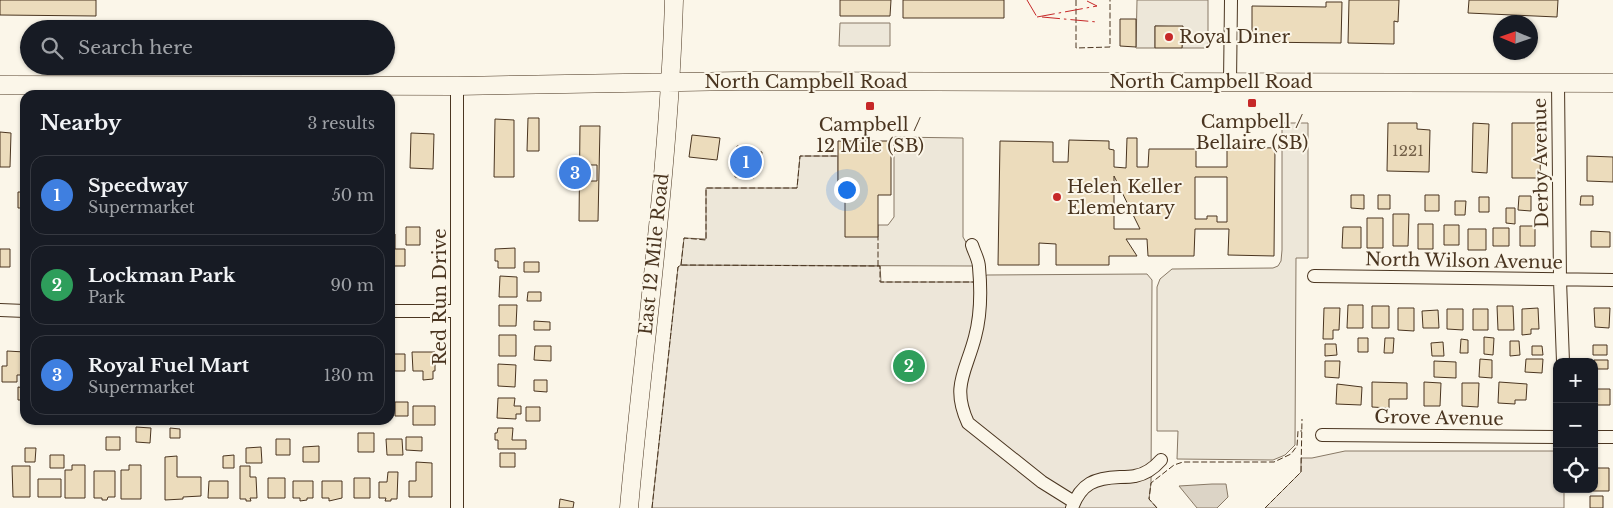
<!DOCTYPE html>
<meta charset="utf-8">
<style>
:root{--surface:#171b24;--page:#242831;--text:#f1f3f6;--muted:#9ea1a6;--line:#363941;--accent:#1a73e8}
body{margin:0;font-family:"Libre Baskerville",serif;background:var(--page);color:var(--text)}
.controls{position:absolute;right:15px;bottom:15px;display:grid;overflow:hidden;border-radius:10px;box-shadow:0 1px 4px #0004}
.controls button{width:45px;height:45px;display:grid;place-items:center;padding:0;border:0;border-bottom:1px solid var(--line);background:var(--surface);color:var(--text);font:25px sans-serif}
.compass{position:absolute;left:1493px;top:15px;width:45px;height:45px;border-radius:50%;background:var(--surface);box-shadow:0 1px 4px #0004;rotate:272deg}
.you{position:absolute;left:846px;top:189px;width:18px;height:18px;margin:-12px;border:4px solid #fff;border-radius:50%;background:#1a73e8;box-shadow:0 0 0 8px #1a73e833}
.badge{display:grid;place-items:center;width:32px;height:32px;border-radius:50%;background:var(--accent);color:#fff;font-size:16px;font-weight:700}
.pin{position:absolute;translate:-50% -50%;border:2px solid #fff;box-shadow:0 1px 5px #0006}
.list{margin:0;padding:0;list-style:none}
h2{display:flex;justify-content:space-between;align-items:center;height:65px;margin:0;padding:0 20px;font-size:21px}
h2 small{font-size:16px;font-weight:400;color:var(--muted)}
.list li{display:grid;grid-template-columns:32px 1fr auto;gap:15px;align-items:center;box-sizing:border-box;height:80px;margin:0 10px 10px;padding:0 10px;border:1px solid var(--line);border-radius:15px}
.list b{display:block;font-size:19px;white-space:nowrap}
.list p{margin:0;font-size:16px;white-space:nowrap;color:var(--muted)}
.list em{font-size:16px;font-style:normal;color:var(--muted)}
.icon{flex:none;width:28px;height:28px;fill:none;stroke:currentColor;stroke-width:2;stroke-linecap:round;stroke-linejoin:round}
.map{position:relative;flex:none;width:1613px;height:508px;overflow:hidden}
.search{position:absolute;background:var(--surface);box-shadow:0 1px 4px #0004;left:20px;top:20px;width:375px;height:55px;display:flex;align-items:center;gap:12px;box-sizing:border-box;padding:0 18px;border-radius:28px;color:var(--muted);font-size:19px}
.panel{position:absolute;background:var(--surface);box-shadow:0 1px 4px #0004;left:20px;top:90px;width:375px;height:335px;border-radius:15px}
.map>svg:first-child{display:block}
.green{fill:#ede6d9;stroke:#887966}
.parking{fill:#ede7d9;stroke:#887966}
.water{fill:#dcd4c6;stroke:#887966}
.building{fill:#ecdcbc;stroke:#4a3520;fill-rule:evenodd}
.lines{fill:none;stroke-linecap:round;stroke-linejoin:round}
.street-casing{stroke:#4a3520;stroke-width:14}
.secondary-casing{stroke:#4a3520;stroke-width:19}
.street{stroke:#fbf6e9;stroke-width:12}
.secondary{stroke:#fbf6e9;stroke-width:18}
.fence{stroke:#4a3520;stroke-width:1;stroke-dasharray:6 2.5;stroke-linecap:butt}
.power{stroke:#c62828;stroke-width:1;stroke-dasharray:18 4 2.5 4;stroke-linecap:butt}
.poi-dot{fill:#c62828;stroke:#fbf6e9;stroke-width:2}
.labels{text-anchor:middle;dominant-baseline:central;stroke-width:4;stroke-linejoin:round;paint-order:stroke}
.number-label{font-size:15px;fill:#725f47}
.poi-label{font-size:18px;fill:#4a3520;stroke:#fbf6e9;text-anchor:start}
.street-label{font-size:18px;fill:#4a3520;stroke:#fbf6e9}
</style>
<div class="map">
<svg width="1613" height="508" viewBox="0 0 1613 508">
<rect width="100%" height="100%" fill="#fbf6e9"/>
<!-- green -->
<path class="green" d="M681,265L880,266L881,282H974L987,275L1147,274L1152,280L1151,483L1149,499L1157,508H652L678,267Z
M1345,451H1557V489H1564V508H1265L1301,472V458H1312Z"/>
<!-- parking -->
<path class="parking" d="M1137,0H1208V48H1182V27L1155,26V48H1136Z
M840,23H890V46H839Z
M1282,123H1308V258H1296L1295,445L1285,455L1273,460L1177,459L1178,431H1157V287L1160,279L1172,269L1273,268L1278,266L1281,261L1282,250Z
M894,137L963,138V237L972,253L973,266L681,265L684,238L706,239V188H797L800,156H838V195H845L878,237V225H888L894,217Z"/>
<!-- water -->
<path class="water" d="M1212,484H1226L1228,497L1217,508H1197L1179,486Z"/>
<!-- building -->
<path class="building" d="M0,0H96V16L0,15Z
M840,0H891L890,16H840Z
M903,0H1004V18H903Z
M1349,0H1399L1398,22L1394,21V44L1348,43Z
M1469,0H1558L1557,17L1468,13Z
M1326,2H1342L1341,43L1252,42V6L1326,7Z
M1120,19H1136V47L1120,46Z
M1155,26H1183L1182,48H1155Z
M528,118H539V151H527Z
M495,119L514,120V177H494Z
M1388,123H1417V129L1430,130L1429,172L1387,171Z
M1473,123L1489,124L1487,173L1472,172Z
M1512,123H1541L1540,178H1512Z
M580,126H600L598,221H579Z
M0,132L11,133L10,167H0Z
M411,133L434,134L433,169L410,168Z
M390,134H393L392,169H390Z
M692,135L720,138L717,160L689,157Z
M1127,138H1137V167H1148L1149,149H1196V167H1227V147L1275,148L1274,256L1228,255L1229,229H1195L1194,256H1148L1147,239H1126L1137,256H1109V265H1056V244L1039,243V265H998L1000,141L1053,142V162H1068L1069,140L1109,141V149L1114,150V167L1126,168ZM1114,176L1140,229H1114ZM1195,177H1227V222H1217V216H1207V219H1195Z
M838,141H891V195H878V237H845V195H838Z
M737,146L756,148V151L762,152L761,161L755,160L754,178L735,177Z
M1587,156L1613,157V182L1587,181Z
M565,165H597V181H565Z
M18,192H25V208H18Z
M1351,195H1364V209L1351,208Z
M1378,195H1390V209H1378Z
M1425,195H1439V211H1425Z
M1519,196H1531V211L1518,210Z
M1581,196H1593V205H1580Z
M1479,197H1489V212H1479Z
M1455,201H1466L1465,215H1455Z
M1506,208H1515V224L1506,223Z
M1393,214H1409L1408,246H1393Z
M1367,218H1383V248H1367Z
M1418,224H1433V249H1418Z
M1444,225H1459V245H1444Z
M1520,226H1535V246H1520Z
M406,227H420V245H406Z
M1343,227H1361V248H1342Z
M1493,228H1509V246H1493Z
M1468,229H1486V250H1468Z
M1591,231L1610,232V247H1591Z
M390,234H395V249H405V266H390Z
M515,248V268H498V261H495V249Z
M0,249H10V267H0Z
M524,262H539V272H524Z
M500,276L517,277V297H499Z
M528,292H541V301H527Z
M499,305H517L516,326H499Z
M1348,305H1363V328H1347Z
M1372,306H1389V328H1372Z
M1497,306H1513L1514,330H1498Z
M1324,308H1340L1339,330H1333V339H1323Z
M1398,308H1414V331L1398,330Z
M1538,308L1539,329H1531V334L1522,335V309Z
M1594,308H1610L1609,328L1595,327Z
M1447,309H1463V330L1447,329Z
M1473,309H1488V330H1473Z
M1438,310L1439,328H1423L1422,311Z
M534,321L550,322V330H534Z
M499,335H516V356H499Z
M1484,337L1494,338L1493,355L1484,354Z
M1358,338H1368V352H1358Z
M1385,338H1394L1393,353H1384Z
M1461,339L1468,340V353H1460Z
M1510,341H1519L1520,355L1510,356Z
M1443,342L1444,356H1432L1431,343Z
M1325,344H1336L1337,355L1325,356Z
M1593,345H1607V355H1593Z
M535,346H551V361L534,360Z
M1532,346H1542L1543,355H1532Z
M7,351L25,352V375H17V382H2V366H7Z
M412,352H435V371H433V379L423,380V371H413Z
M390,354H405V371H390Z
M1480,359L1492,360V378L1479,377Z
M1526,359H1543L1542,373L1525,372Z
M1594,360H1608V369H1594Z
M1325,361H1340L1339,378L1325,377Z
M1434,361L1456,362V378L1434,377Z
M498,364L516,365L515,387L498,386Z
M534,380H547V392L534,391Z
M1372,382L1407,383V399H1389V408L1372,407Z
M1424,382L1441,383L1440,406H1424Z
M1499,382L1527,384L1526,400H1515V404L1498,403Z
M1462,383H1479L1478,407L1462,406Z
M1337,384L1362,387L1361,405L1336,404Z
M18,387L25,388V400H18Z
M1594,389H1610V405H1594Z
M498,398H515L514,406H521V414H516V419L497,418Z
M395,402H408V416H395Z
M413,406H435V425H413Z
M526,407H540V421H526Z
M136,427L151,428L150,443L136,442Z
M170,428L180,429V438H170Z
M498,428H513L512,440H526V449H498V440H495V433H497Z
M358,433H374V452H358Z
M106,437H120V450H106Z
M406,437H422V451L406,450Z
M276,439H290V455H276Z
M386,439H402L403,455H387Z
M319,446V462H303V447Z
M261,447L262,463H246V448Z
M25,448H36L35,462H25Z
M500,453H515V467H500Z
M50,455H64V468H50Z
M234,455V468H223V456Z
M177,456V477H201V496L183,497V499L165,500V457Z
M416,462L432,463V497H409V481H416Z
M72,465H85V498H65V470H72Z
M129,465H141V499H121V470H129Z
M12,466H30V497H13Z
M240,466H250V477H256L257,498H250L251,501H246V499H240Z
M1594,468H1609V491H1593Z
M94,471H115V497H108L107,500H102V498H94Z
M388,472H398L397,499H391V501H385L386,498H379V482H387Z
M268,478H285V498H268Z
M354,478H370V498H354Z
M38,479H61V497H38Z
M209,481H228V498H208Z
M293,481H313V498H307V500L300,501V498H293Z
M322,481H342V498L329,501V498H322Z
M1590,496H1603V508H1590Z
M560,499L574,502L573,508H559Z"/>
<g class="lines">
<defs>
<path id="street" d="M1230,82L1231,0
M1558,83L1560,280L1563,362
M972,245C974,252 979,260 979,267C981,289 981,315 975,337C966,372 951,386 968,423L1042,482L1074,502
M1314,276L1613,280
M0,310L25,311
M390,311H457
M1322,435L1557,437
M1594,437H1613
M457,508V86
M1072,508C1081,483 1095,478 1120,477C1125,477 1131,477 1135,476C1146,474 1154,468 1161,460"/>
<path id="secondary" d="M0,85L457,86L739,81L1613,83
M629,508C644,339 669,170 674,0"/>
</defs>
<!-- street casing -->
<use href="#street" class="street-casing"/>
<!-- secondary casing -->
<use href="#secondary" class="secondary-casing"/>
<!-- street -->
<use href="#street" class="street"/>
<!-- secondary -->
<use href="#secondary" class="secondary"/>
<!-- fence -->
<path class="fence" d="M1076,0V48L1110,47V0
M681,265L684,238L706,240V188H797L800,156H838
M878,266V237
M652,508L678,267L681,265L880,266V282H974
M1157,508L1149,499L1151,483L1174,465L1183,462H1274L1291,454L1297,446L1298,431H1302
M1265,508L1301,472L1302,419"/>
<!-- power -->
<path class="power" d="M1027,0L1037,17
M1087,1L1097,6
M1037,17L1097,6
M1042,17L1097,22"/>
</g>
<!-- markers -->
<g class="poi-dot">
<circle cx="1169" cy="37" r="5"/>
<rect x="1247" y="98" width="10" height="10" rx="2.5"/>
<rect x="865" y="101" width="10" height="10" rx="2.5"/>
<circle cx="1057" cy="197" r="5"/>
</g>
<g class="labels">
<!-- number labels -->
<g class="number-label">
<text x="1408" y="150">1221</text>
</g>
<!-- poi labels -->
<g class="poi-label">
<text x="1179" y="37">Royal Diner</text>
<text x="1252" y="122" text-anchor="middle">Campbell /<tspan x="1252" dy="21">Bellaire (SB)</tspan></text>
<text x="870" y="125" text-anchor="middle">Campbell /<tspan x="870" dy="21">12 Mile (SB)</tspan></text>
<text x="1067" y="187">Helen Keller<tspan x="1067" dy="21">Elementary</tspan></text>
</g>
<!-- street labels -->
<g class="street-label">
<text x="806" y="82">North Campbell Road</text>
<text x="1211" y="82">North Campbell Road</text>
<text transform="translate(1541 163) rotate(-91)">Derby Avenue</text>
<text transform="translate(654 254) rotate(-84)">East 12 Mile Road</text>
<text transform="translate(1464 261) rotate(1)">North Wilson Avenue</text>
<text transform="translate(440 297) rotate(-90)">Red Run Drive</text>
<text transform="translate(1439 418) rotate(1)">Grove Avenue</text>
</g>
</g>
</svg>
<div class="controls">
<button>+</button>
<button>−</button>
<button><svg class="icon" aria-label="locate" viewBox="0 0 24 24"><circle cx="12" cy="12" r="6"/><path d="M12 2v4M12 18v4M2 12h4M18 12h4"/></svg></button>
</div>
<svg class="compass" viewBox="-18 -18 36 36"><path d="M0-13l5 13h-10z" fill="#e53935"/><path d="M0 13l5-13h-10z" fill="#9ea1a6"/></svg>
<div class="you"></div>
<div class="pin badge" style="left:746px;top:162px;background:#3f7fe0">1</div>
<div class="pin badge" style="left:909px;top:366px;background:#2e9e5b">2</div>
<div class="pin badge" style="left:575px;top:173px;background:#3f7fe0">3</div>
<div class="search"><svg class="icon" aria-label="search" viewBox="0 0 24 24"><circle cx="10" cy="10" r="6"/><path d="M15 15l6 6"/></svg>Search here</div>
<section class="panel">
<h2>Nearby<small>3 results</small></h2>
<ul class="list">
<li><span class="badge" style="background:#3f7fe0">1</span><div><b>Speedway</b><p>Supermarket</p></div><em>50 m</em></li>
<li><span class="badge" style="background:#2e9e5b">2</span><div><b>Lockman Park</b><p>Park</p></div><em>90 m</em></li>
<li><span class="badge" style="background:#3f7fe0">3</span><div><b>Royal Fuel Mart</b><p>Supermarket</p></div><em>130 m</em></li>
</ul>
</section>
</div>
